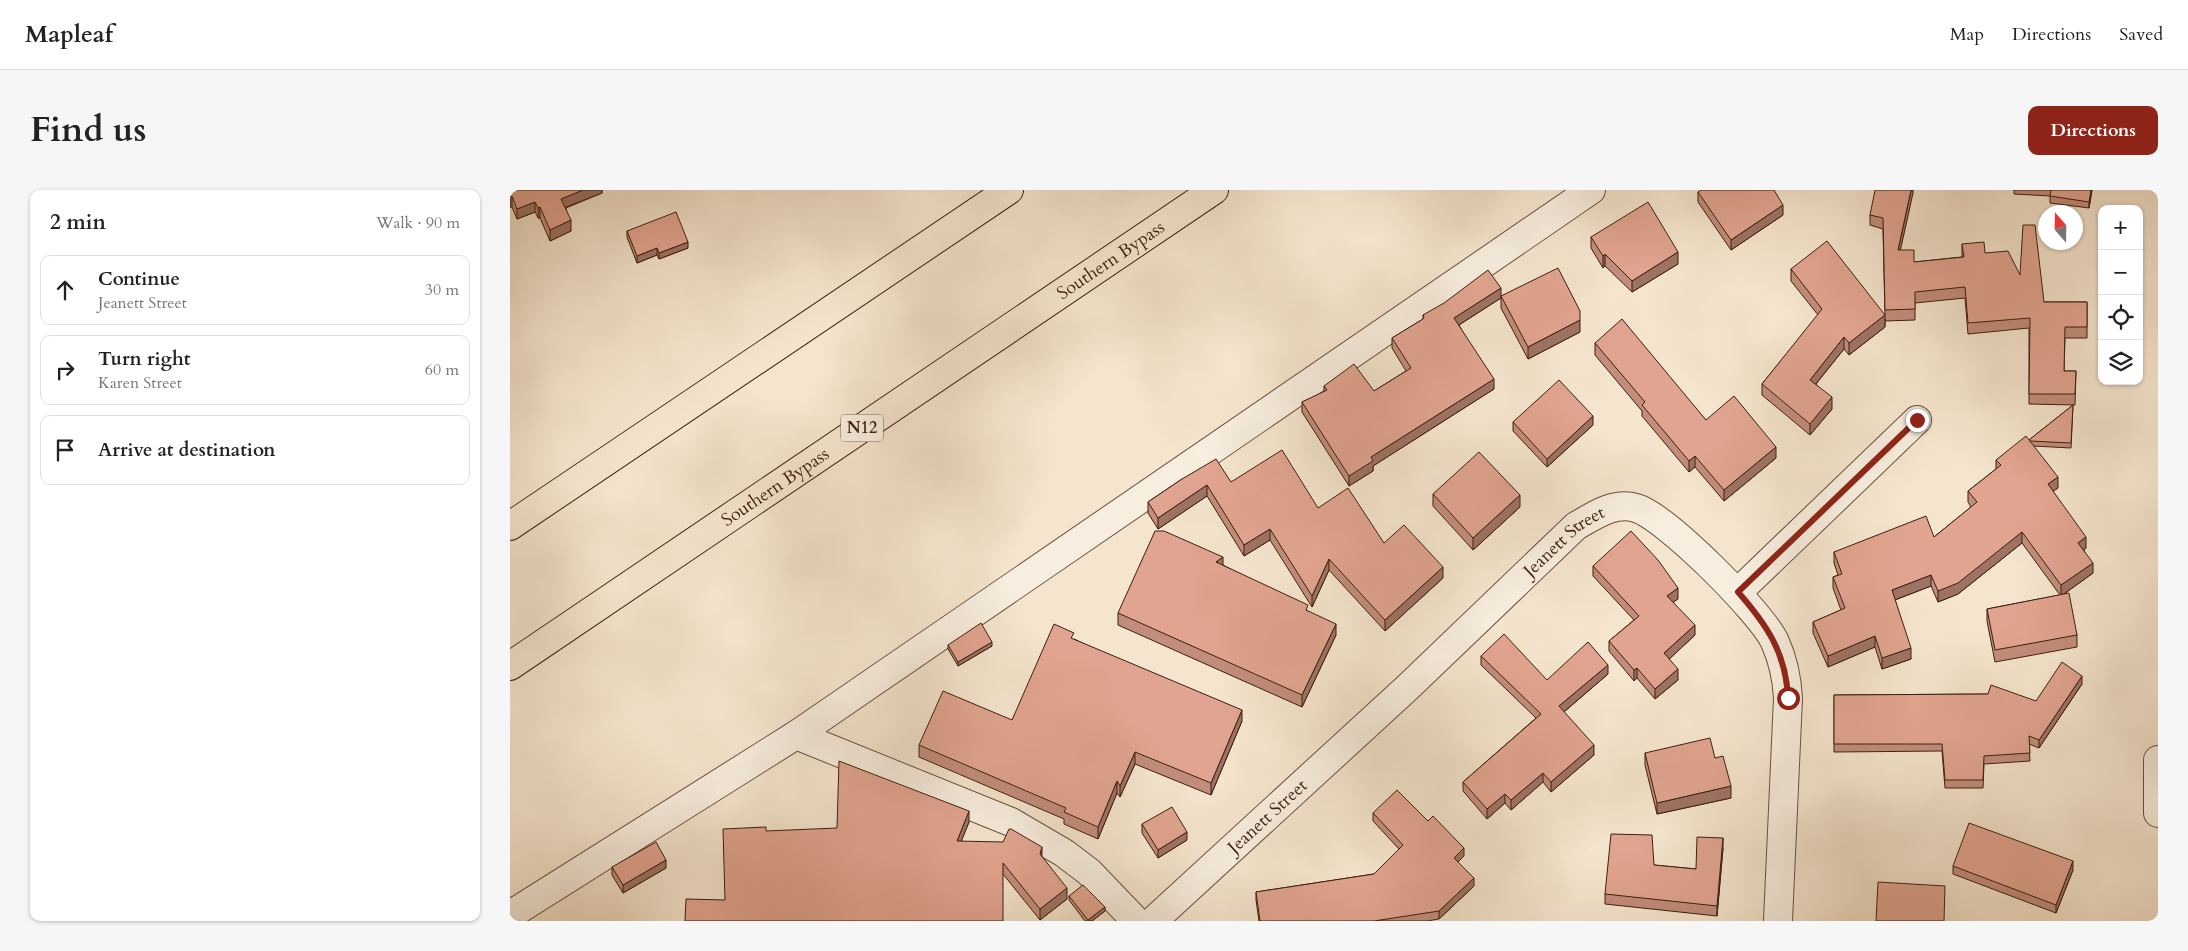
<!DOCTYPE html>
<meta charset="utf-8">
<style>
:root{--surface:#fff;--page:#f6f6f6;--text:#222;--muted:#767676;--line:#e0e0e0;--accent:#8f2418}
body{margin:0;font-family:Cardo,serif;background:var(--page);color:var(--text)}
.controls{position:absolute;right:15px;top:15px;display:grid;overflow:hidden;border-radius:10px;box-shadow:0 1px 4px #0004}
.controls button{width:45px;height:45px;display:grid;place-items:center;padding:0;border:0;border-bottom:1px solid var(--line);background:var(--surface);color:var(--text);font:25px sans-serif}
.compass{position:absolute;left:1528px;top:15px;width:45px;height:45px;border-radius:50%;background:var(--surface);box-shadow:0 1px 4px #0004;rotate:340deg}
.stop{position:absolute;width:15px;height:15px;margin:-11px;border:4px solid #8f2418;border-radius:50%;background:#fff}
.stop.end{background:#8f2418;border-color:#fff;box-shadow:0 1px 5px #0008}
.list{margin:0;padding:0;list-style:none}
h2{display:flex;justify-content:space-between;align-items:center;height:65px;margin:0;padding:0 20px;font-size:21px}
h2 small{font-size:16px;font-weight:400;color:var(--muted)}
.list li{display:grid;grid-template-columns:32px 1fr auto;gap:15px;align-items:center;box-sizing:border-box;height:70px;margin:0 10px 10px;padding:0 10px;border:1px solid var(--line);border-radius:10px}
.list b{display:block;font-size:19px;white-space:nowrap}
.list p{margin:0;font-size:16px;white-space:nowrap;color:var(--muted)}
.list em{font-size:16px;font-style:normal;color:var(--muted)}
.icon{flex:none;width:28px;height:28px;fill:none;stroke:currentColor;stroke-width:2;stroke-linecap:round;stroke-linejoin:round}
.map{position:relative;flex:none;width:1648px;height:731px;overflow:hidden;border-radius:10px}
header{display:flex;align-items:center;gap:30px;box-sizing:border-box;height:70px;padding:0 25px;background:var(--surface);border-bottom:1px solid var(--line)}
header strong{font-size:24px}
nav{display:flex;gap:28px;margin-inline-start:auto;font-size:18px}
.intro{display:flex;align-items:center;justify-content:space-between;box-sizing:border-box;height:120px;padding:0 30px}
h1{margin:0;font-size:35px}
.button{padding:12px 22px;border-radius:10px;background:var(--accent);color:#fff;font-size:18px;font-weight:700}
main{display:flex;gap:30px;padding:0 30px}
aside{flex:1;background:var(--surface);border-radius:10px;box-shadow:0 1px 4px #0004}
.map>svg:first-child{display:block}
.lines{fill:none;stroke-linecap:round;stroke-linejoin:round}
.minor-casing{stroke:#6a503d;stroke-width:30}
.highway-casing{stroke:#3c1f0d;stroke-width:30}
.minor{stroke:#f8eedf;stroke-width:28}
.highway{stroke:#f5e5ce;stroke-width:28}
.wall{fill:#c28d7c;stroke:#3c1f0d}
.shaded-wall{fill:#9e7365;stroke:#3c1f0d}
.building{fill:#e1a490;stroke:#3c1f0d}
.route{stroke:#8f2418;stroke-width:6}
.labels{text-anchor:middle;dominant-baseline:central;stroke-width:4;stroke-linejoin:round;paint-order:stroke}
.shield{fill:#f8eedf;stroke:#745d4c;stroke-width:1}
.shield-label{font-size:16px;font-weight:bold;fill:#3c1f0d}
.street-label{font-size:18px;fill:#3c1f0d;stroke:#f8eedf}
</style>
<header>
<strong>Mapleaf</strong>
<nav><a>Map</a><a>Directions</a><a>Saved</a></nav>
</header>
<div class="intro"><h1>Find us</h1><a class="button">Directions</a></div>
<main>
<aside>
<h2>2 min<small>Walk · 90 m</small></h2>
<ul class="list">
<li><svg class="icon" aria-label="ahead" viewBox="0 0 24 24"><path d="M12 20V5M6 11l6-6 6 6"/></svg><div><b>Continue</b><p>Jeanett Street</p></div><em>30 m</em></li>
<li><svg class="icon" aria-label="right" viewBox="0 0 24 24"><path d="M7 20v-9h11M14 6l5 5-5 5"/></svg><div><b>Turn right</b><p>Karen Street</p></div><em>60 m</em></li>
<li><svg class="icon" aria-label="arrive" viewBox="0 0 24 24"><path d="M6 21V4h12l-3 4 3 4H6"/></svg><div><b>Arrive at destination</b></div></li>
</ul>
</aside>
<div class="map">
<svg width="1648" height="731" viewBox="0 0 1648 731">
<rect width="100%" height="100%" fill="#f5e5ce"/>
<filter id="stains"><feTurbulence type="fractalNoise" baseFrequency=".004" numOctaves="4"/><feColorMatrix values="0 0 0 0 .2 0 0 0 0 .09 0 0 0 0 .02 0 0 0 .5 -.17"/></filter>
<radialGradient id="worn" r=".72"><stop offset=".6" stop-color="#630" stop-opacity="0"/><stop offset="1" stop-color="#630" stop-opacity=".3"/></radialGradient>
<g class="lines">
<defs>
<g id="minor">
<path d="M1228,402L1407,230"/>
<path d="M286,545L501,632L554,663L579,682L626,731"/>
<path d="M1648,570V623"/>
<path d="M0,725L286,545L1081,0"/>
<path id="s1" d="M643,731L897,498L1066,336C1084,326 1104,311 1126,318C1155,326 1252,423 1265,452C1273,470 1277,489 1278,508L1268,731"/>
</g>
<g id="highway">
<path d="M0,336L499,0"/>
<path id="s2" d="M0,476L704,0"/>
</g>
</defs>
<!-- minor casing -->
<use href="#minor" class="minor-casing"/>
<!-- highway casing -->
<use href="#highway" class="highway-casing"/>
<!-- minor -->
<use href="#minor" class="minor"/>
<!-- highway -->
<use href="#highway" class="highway"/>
</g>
<!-- wall -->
<path class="wall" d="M0,0H92V3L56,18L61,41L40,51L30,28H28L25,22L7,29L2,17H0Z
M1403,0L1390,60L1404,72L1452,67V54L1475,63L1510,85L1534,112H1577V148H1555L1554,181H1566L1565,215L1519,214V138L1458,144L1455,108L1405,113V130L1375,131V129V137L1339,165L1334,159L1306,194L1322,219L1300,245L1252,205V194L1308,125L1281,91V79L1375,125L1373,39L1360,35V25Z
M1504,0H1582L1579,18L1540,13V6L1504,4Z
M1188,2L1273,25L1221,60L1188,12Z
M117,41L178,58L149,69L147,65L127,73L117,47Z
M1081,47L1168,74L1122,102L1095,76L1093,78L1081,58Z
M991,106L1070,142L1018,169L991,118Z
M991,108L949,135L984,199L863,276V281L839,296L792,222V212L814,202V196L864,201L896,181L882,158V148L913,129V125Z
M1085,153L1196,230L1266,268L1214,311L1185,277L1179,282L1132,226V221L1085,165Z
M1563,215L1561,258L1523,256L1548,298L1543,301L1576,358L1574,360L1583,383L1554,404L1567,445V457L1485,472L1477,431V419L1550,405L1512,353L1448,404L1428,412L1421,396L1385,410L1401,469L1372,479L1365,457L1318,477L1303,443V432L1331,420L1323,398V387L1328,385L1324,373V362L1424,347L1461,317L1458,312V301L1486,279V270L1519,250Z
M1003,232L1083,235L1037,277L1003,241Z
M672,289L721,292L808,318L874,353L933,388L875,441L819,380L802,417L760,350L734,366L697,306L648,339L638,323V312Z
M923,304L1010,317L963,360L923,316Z
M713,375L798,421L826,445L792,517L608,435V423Z
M1083,376L1168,409L1163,412L1185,445L1159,469L1168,490L1145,509L1127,488L1124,491L1099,461V451L1124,430L1083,386Z
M564,449L732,531L701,605L625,574L610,607L607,603L588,649L554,634V629L409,567V555L502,530Z
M438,455L482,456L448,476L438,459Z
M971,466L1037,490L1098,484L1054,522L1084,565L1041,602L1033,592L1001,620L995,613L977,629L953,601V592L1026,528L971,475Z
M1572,494L1529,558L1519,554L1520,571L1474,574L1473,598H1435L1432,561L1324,562V505L1478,504L1526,511Z
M1135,563L1205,568L1221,608L1147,624L1135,575Z
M863,623L954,666L948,672L964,696L929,729L917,731H749L746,710V702L864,684L889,659L863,631Z
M459,632L451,651L532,667L557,709L530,730L493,684L215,710Z
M632,634L677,650L648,668L632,643Z
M1213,658L1207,726L1095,714V704L1144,675L1186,679Z
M1443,676L1563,680L1546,723L1443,684Z
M102,677L156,678L113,703L102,685Z
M559,706L595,721L582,731H575L559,710Z"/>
<!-- shaded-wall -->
<path class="shaded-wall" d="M73,0H92V3L51,19V9Z
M1401,0H1403V3L1388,71V60Z
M1581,0H1582L1579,18V12Z
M2,6V17H0V7Z
M25,12V22L7,29V19Z
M1273,15V25L1221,60V50Z
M30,17V28H28V18Z
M61,30V41L40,51V40Z
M178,52V58L149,69V63Z
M147,58V65L127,73V66Z
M1168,62V74L1122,102V91Z
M1095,64V76L1093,78V66Z
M991,98V108L944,138V128Z
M1375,125V137L1339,165V153Z
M1070,130V142L1018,169V157Z
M1334,147V159L1300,201V190Z
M984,189V199L863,276V281L839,296V286L861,267Z
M1322,207V219L1300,245V234Z
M1083,226V235L1037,277V269Z
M1266,257V268L1214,311V300Z
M1185,266V277L1179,282V271Z
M1548,287V298L1538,305V294Z
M697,295V306L648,339V328Z
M1010,305V317L963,360V348Z
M760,339V350L734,366V355Z
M1512,342V353L1448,404L1428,412V401Z
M1576,347V358L1568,364V353Z
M713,367V379L706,372Z
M819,369V380L802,417V406Z
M1583,373V383L1551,406V395Z
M933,377V388L875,441V430Z
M1421,385V396L1382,411V400Z
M1168,398V409L1157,416V406Z
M826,434V445L792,517V505Z
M1185,435V445L1154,474V463Z
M1365,446V457L1318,477V466Z
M482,452V456L448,476V472Z
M1401,458V469L1372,479V468Z
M1098,475V484L1049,526V516Z
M1127,478V488L1124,491V480Z
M1168,479V490L1145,509V499Z
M1572,486V494L1529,558V550Z
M732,520V531L701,605V593Z
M1084,555V565L1041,602V592Z
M625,562V574L610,607V596Z
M1033,583V592L1001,620V610Z
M607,591V603L588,649V637Z
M1221,596V608L1147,624V613Z
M995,604V613L977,629V619Z
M459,621V632L447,662V651Z
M677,642V650L648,668V660Z
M1213,648V658L1207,726V716Z
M532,657V668L530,664Z
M954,658V666L944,676V668Z
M156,670V678L113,703V695Z
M1563,671V680L1546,723V715Z
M964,688V696L929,729V721Z
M557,698V709L530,730V719Z
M595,717V721L582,731H578V730Z"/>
<!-- building -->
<path class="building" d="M0,0H73L51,9L61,30L40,40L30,17L28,18L25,12L7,19L2,6L0,7Z
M1191,0H1264L1273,15L1221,50L1188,2Z
M1365,0H1401L1388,60H1404V72L1454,67L1452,54L1474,52L1475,63L1498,61L1510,85L1513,35H1525L1534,112H1577V137H1555L1554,181H1566L1565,204H1519L1520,128L1458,133L1455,97L1405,102V119L1375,120L1373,28L1360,25Z
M1541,0H1581L1579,12L1540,6Z
M1138,12L1168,62L1122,91L1095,64L1093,66L1081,47Z
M166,22L178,52L149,63L147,58L127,66L117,41Z
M1317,51L1375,125L1339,153L1334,147L1300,190L1322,207L1300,234L1252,194L1312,119L1281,79Z
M1048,78L1070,121V130L1018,157L991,106Z
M978,80L991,98L944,128L984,189L861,267L863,271L839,286L792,212L817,200L814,196L844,174L864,201L901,178L882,148L913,129L914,127L913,125L934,113Z
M1112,129L1196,230L1224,206L1266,257L1214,300L1185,266L1179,271L1132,215L1135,212L1085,153Z
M1049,190L1083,226L1037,269L1003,232Z
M1563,215L1561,253L1520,251L1519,250Z
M1516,246L1548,287L1538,294L1576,347L1568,353L1583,373L1551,395L1512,342L1448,393L1428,401L1421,385L1382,400L1401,458L1372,468L1365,446L1318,466L1303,432L1335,418L1323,387L1332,384L1324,362L1416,326L1424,347L1467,312L1458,301L1491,275L1486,270Z
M772,260L808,318L838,298L874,353L894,335L933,377L875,430L819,369L802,406L760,339L734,355L697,295L648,328L638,312L672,289L706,269L721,292Z
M969,262L1010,305L963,348L923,304Z
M645,341H654L713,367L706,372L798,415L796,420L826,434L792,505L608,423Z
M1121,341L1148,370L1168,398L1157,406L1185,435L1154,463L1168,479L1145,499L1127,478L1124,480L1099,451L1129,426L1083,376Z
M1559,403L1567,445L1485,460L1477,419Z
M471,433L482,452L448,472L438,455Z
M544,434L564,443L561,448L732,520L701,593L625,562L610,596L607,591L588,637L554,622L556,618L409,555L433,501L502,530Z
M994,444L1037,490L1078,452L1098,475L1049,516L1084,555L1041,592L1033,583L1001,610L995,604L977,619L953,592L1031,524L971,466Z
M1552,472L1572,486L1529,550L1519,546L1520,563L1474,566L1473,590H1435L1432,554H1324V505L1478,504L1481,495L1526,511Z
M1200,548L1205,568L1213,566L1221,596L1147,613L1135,563Z
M329,571L459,621L447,651L493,652L499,639H501L532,657L530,664L557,698L530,719L493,673V731H175L176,709L215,710L213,639L256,637V641L327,638Z
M887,600L918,631L923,626L954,658L944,668L964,688L929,721L864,731H750L746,702L864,684L893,655L863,623Z
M662,617L677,642L648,660L632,634Z
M1459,633L1563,671L1546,715L1443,676Z
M1101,644L1142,645L1144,675L1186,679L1187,647L1213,648L1207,716L1095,704Z
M146,652L156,670L113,695L102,677Z
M1368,692L1435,696L1434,731H1366Z
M573,695L595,717L578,730L559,706Z"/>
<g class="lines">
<!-- route -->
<path class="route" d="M1278,508C1276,463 1257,435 1228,402L1407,230"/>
</g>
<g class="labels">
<!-- shield labels -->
<rect class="shield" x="331" y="224.5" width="42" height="27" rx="4"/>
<g class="shield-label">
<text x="352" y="238">N12</text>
</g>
<!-- street labels -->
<g class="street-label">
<text stroke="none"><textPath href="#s2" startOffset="725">Southern Bypass</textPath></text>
<text stroke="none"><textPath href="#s2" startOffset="320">Southern Bypass</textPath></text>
<text stroke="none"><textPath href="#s1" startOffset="560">Jeanett Street</textPath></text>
<text stroke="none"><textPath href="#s1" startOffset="155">Jeanett Street</textPath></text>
</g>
</g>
<rect width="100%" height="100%" filter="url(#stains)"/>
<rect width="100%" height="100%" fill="url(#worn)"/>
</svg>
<div class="controls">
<button>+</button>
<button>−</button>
<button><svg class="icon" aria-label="locate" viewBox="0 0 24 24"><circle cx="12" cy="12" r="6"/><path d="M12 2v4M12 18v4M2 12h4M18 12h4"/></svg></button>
<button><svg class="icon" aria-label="layers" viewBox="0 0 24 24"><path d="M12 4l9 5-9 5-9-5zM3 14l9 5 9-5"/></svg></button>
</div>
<svg class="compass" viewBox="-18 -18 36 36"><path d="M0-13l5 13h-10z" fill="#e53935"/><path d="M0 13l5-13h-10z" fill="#767676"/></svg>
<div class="stop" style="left:1278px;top:508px"></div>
<div class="stop end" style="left:1407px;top:230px"></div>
</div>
</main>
